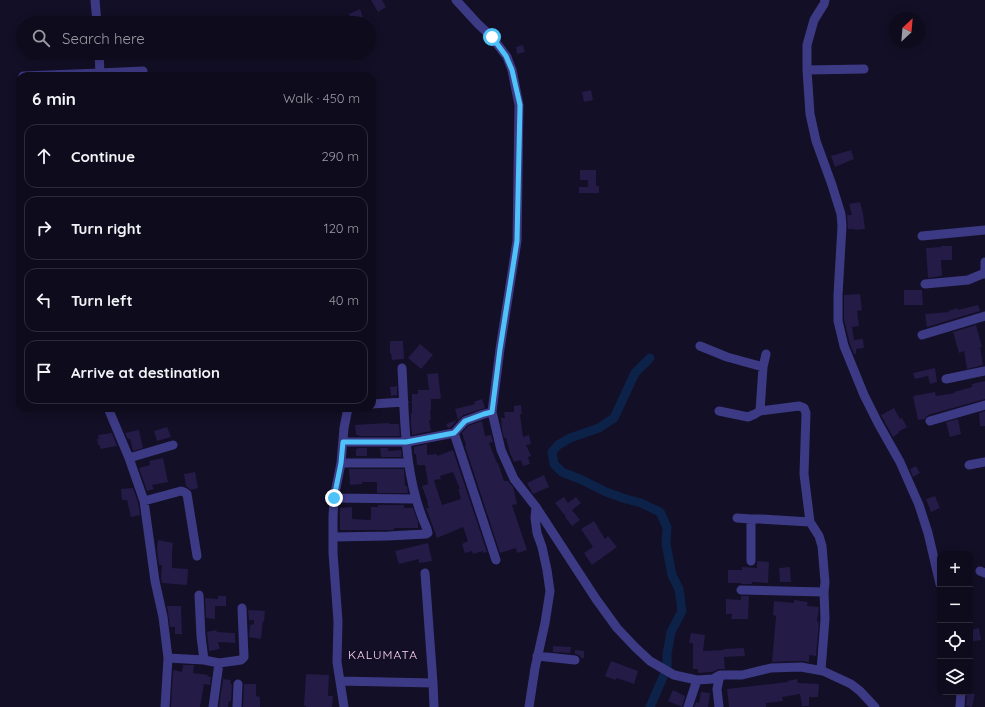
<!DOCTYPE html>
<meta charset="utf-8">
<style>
:root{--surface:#0e0b1c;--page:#171425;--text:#f1f3f6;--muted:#9b9ba3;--line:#2e2b3b}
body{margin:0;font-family:Quicksand,sans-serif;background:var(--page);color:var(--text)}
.controls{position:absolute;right:12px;bottom:12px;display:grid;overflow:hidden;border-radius:8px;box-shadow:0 2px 10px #0003}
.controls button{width:36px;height:36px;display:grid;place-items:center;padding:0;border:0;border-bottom:1px solid var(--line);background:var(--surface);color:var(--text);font:20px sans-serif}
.compass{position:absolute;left:889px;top:12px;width:36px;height:36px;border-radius:50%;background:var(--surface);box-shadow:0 2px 10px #0003;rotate:26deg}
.stop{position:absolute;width:12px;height:12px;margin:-9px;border:3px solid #4fc3f7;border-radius:50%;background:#fff}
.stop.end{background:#4fc3f7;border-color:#fff;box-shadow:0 1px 4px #0008}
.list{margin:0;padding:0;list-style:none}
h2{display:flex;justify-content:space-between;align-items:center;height:52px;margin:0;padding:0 16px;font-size:17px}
h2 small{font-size:13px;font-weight:400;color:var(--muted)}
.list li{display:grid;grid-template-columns:26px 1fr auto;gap:12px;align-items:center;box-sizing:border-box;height:64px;margin:0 8px 8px;padding:0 8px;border:1px solid var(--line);border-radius:12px}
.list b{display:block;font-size:15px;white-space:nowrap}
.list em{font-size:13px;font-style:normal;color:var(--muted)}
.icon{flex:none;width:22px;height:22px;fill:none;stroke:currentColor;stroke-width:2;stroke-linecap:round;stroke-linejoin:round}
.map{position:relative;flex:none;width:985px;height:707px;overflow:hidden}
.search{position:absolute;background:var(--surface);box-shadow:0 2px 10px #0003;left:16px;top:16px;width:360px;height:44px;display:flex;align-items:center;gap:10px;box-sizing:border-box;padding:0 14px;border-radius:22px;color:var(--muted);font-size:15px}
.panel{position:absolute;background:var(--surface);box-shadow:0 2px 10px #0003;left:16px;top:72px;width:360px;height:340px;border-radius:12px}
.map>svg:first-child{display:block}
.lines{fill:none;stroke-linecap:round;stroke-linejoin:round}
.canal{stroke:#0c2248;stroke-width:9}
.building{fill:#241b47;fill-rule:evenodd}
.minor{stroke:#3d3a85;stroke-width:9}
.route{stroke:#4fc3f7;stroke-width:5}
.labels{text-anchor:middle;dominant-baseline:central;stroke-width:3.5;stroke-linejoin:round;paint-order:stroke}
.quarter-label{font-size:12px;letter-spacing:1px;fill:#ffd6f0;stroke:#130f26}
</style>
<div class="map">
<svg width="985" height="707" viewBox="0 0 985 707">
<rect width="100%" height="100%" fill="#130f26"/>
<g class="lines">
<!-- canal -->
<path class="canal" d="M650,358L635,373L614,418L599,428L570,438L558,445L552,452L554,464L562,472L582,480L606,492L626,499L641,503L660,512L667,527L666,544L672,575L679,589L682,611L671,632L667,654V668L650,707"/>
</g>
<!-- building -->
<path class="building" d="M371,0H382L386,7L378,12Z
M360,9L363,17L352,22L349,14Z
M523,45L525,52L517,54L516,47Z
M591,90L593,100L584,102L582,92Z
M851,150L854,159L835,167L831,156Z
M580,170H596V186H599V193H579V187H588V180H580Z
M860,202L863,214L865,229L855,230V229H848L847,215H852L849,204Z
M941,246H952V260H941L942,276L928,278L926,248L941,247Z
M904,290H922L923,305H904Z
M860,294L862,310L857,311L859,326L852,327L854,340L863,339L864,348L856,349V354H854L850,344L844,320V295Z
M978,305L980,311L927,327L925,314L949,312L948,311L958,308V310Z
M976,325L982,347H980L983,365L967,369L964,351L959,353L953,332Z
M390,341H403L404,359L392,360L391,353H390Z
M420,344L433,355L421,369L408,358Z
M935,368L937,382L930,384L928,376L915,379L913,373Z
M438,373L441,399H431V410H430L431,420H429L431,431L412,435L411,423V413H412V394H418V390H429L427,374Z
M985,381V399L928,415L925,419L918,420L913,396L935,392L936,396L955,393L954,392L972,387V384Z
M397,386V395L391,396L390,387Z
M482,399L485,408L463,415L458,420L455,409L475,404L474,402Z
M521,405L522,414H520L523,437L529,435L531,444L526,445L531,456L528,457L530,464L523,466L521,460L514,462L510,453L506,438H504L502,430L501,418H505L504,412H514V406Z
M894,408L900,419L902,418L907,427L898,432L899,433L893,437L881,415Z
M985,411V426H980L979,413Z
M958,419L961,434L950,437L946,422Z
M457,420L451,427L448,428L446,424Z
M482,421L485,436L491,435L493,442L489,443L497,463H498L504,481H508L513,487L517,504L512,505L527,550L517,553L516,548L500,553L465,446L466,445L462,433L468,426Z
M389,423V424H399L400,436H359V435H356L355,425Z
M167,427L171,437L157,441L154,431Z
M139,430L143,448L133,451L130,439H128L125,433Z
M112,433L117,446L100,449V445H98L97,439H99L98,435Z
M427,444V455L437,454V456L453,450L487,552L484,553L483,551L473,554L472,551L465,553L462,544L468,541L463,527L437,538L426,508H429L427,503H428L422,486L428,484L425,465H417L416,454H414V447ZM453,472L460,489H458L461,499L442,505L434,480L441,479L440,476Z
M359,448H367V456H356V449Z
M380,448H388V451L401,450L402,457H381Z
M163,458L168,482L152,485L154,489L147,491L139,468L150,465L149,461Z
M916,466L920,473L913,477L910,469Z
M349,469H404L405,486H407L408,493H377V482H362V484L350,485Z
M195,472L198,488L191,490L186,486L184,474Z
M544,475L549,487L533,494L527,483Z
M133,488L138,502L140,515L131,517L127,500H122L121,489Z
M935,496L940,508L931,512L926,499Z
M564,497L568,503L576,497L581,503L572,510L580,520L572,526L565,517H566L555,503Z
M378,505H404V508H413L418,522V528H394V530H340V508L352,507V519L369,520L371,519V507H378Z
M594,521L605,539L608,536L617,547L592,565L584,553L593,547L581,529Z
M158,540L173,543L172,551V568L188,569L187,585L162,583L161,578L162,565H159L157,549Z
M428,543L432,561L419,563V559L399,564L395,551Z
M757,561L769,562L768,583L752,582V584H741V583H728V570H742V567L757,568Z
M790,567L791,582H780L779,568Z
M218,596H226V606H215V619L206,618L205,598L218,599Z
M741,596H749L748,619H731L732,614H726V599L741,600Z
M794,600L808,602L807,606L819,607L817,621L819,622L816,656L809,655V662L801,661L772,662L776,616L773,615L774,601L794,603Z
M167,606H181L182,634H175V627H170Z
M248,610L265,611L264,622L263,621L261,639L249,637L250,625L254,624V620H249Z
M979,628L981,640L970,642V630Z
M216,630L217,632L235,633V643L218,642L220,649L209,651L207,632Z
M691,633L705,635L703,651L724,650V649L744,648L745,656L724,657L725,669H719L712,672L698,673V669H693V643H689Z
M553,646L571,647L570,653L553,652Z
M575,650L584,651V658H581L579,655L575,654Z
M611,661L638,671L634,684L617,678L615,680L605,676Z
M183,665H194L193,673L208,675L207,676L211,677L210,685L204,684L200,707H171L173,670L182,672Z
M306,674L329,675L328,696H333L332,707H306V706H304Z
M223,679L231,680L230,684H232L231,701H229L228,707H219Z
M797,679L798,683L819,684L818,697H809V706H802L800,694L782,697L783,701L766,703V707H729L727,689L788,682L787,681Z
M244,684H256V696L260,697V707H243Z
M673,690L685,696L682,707L668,701Z
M701,692L710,693L708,707H694L696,702L699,703Z
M967,693L975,694L972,707L966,706Z"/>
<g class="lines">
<!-- minor -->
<path class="minor" d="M95,0L97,23
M456,0L478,24L492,37L507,57L512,70L519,105L517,241L500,349L492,412L501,450L514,479L536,507L596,599L617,628L635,647L650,661L674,675L697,680L713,679L720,675H742L771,668L801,667L823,671L851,684L860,691L875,707
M825,0L824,4L814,20L807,45V70L810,114L816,141L832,185L841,214L842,226L838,295V321L844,346L864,395L878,423L900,462L919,505L928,533L940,584
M807,70L864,69
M100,73L143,71
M23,76L100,73L99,53
M922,236L985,230
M985,262V274
M925,284L968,280L985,273
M922,335L985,316
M700,346L727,357L763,367
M946,379L985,371
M372,404L404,402
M108,408L129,458L144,501L155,581L163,617L168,658L165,707
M719,411L748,417L755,414L760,411L799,406L804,408L806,413L804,474L810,522
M760,411L763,367L766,354
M930,421L985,405
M454,433L496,560
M343,442H407L454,433L465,421L484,414L492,412
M129,458L173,445
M341,463H408
M969,465L985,462
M334,498L416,499
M144,501L181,491L184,492L187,494L197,556
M737,518L751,519H760L810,522L819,536L822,546L825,582L824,592L825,619L821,670
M751,519V561
M333,537L388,536L426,534L428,533L427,529C404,479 405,422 402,368
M980,571L985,573
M425,573L433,683L434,707
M741,590L824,592
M199,595L201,636L204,660
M537,656L575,660
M168,658L204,660L219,663L241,660L244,657L242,608
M340,681L433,683
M213,707L219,663
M237,707L238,684
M344,707L337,662L338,621L333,553V517L334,498L341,463L344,428L348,408
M529,707L535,668L545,623L550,591L547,570L542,547L537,533L535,518L536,507
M688,707L697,680
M719,707L717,689L720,675
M960,707L961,692"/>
</g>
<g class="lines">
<!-- route -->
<path class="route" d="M334,498L341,463L343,442H406L454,433L465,421L484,414L492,412L500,349L517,241L520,105L512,70L506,56L492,37"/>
</g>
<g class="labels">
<!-- quarter labels -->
<g class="quarter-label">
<text x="383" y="654">KALUMATA</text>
</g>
</g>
</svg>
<div class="controls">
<button>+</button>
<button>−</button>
<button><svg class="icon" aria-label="locate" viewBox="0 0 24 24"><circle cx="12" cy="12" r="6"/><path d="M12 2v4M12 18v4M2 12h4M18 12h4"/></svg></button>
<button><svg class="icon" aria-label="layers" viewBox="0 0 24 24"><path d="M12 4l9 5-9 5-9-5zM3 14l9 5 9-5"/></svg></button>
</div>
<svg class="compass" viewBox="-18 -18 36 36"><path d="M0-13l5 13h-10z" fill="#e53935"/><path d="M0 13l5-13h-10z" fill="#9b9ba3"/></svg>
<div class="stop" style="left:492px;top:37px"></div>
<div class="stop end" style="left:334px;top:498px"></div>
<div class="search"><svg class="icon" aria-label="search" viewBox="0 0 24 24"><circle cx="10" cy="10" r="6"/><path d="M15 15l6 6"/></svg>Search here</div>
<section class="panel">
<h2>6 min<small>Walk · 450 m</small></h2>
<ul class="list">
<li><svg class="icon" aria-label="ahead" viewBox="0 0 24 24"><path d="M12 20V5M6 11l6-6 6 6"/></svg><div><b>Continue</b></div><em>290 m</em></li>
<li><svg class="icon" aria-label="right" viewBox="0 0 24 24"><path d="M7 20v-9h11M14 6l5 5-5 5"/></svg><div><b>Turn right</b></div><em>120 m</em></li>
<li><svg class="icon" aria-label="left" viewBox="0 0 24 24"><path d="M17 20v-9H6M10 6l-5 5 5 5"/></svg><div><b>Turn left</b></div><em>40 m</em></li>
<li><svg class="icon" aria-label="arrive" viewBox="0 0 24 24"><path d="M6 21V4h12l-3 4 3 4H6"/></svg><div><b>Arrive at destination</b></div></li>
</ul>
</section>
</div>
